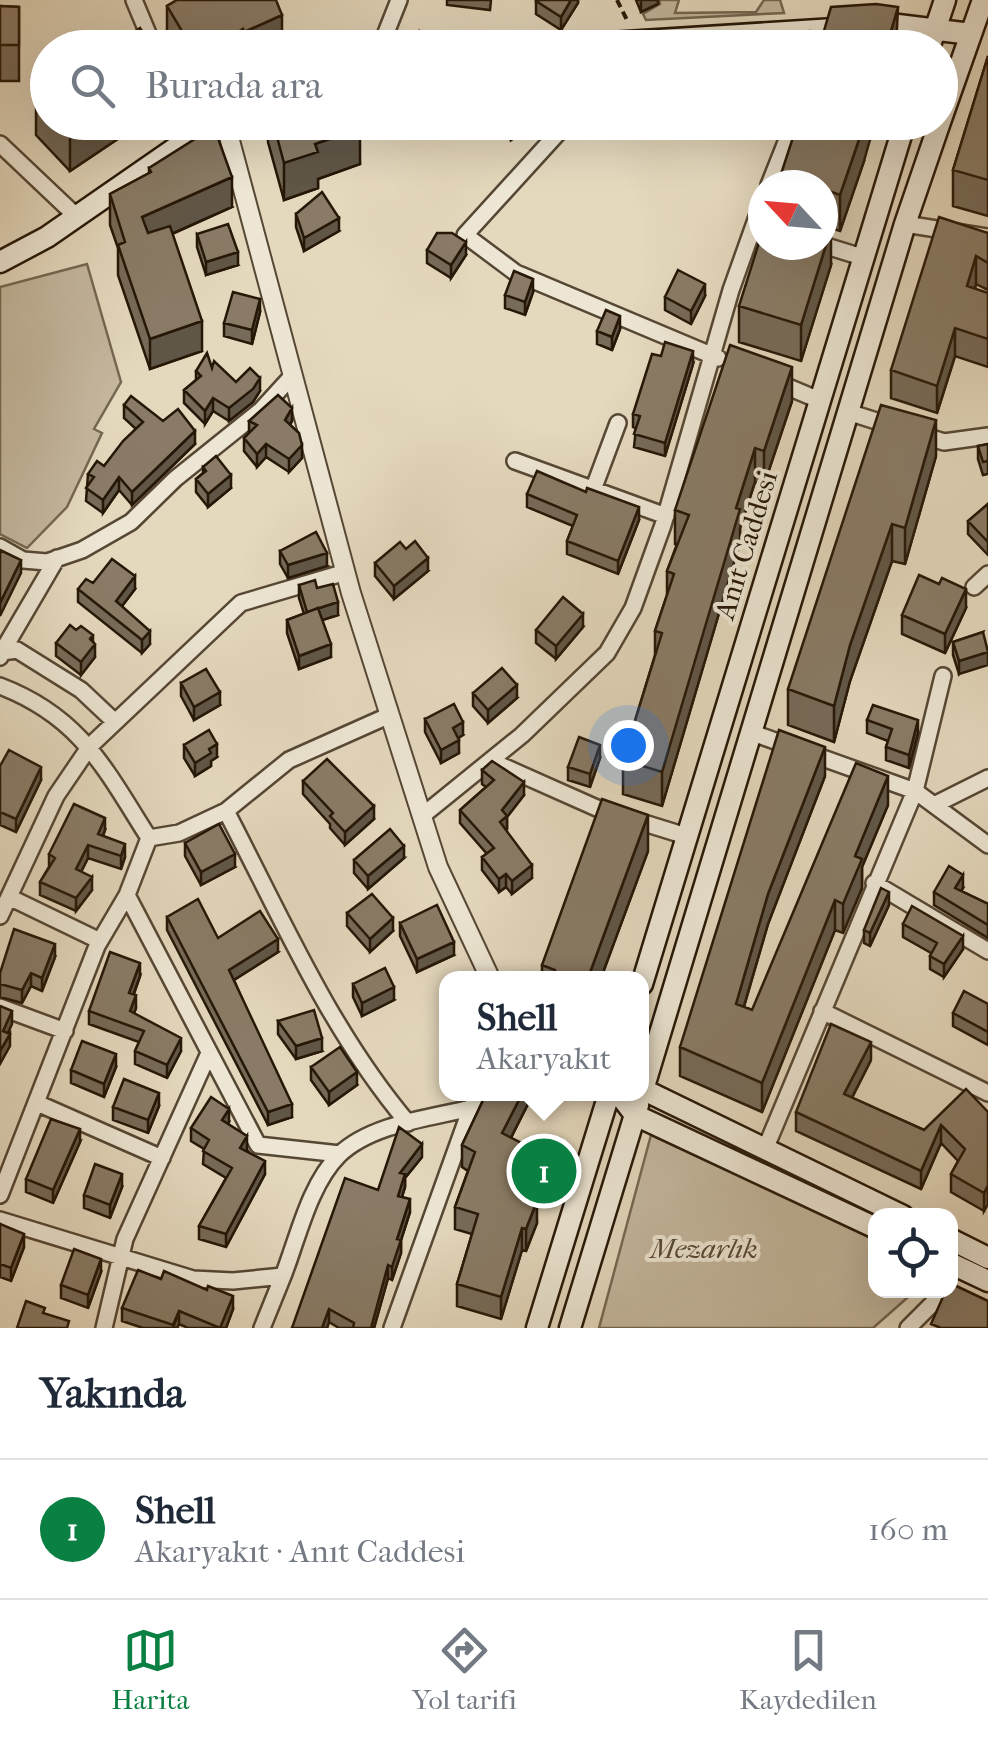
<!DOCTYPE html>
<html lang="tr">
<meta charset="utf-8">
<style>
:root{--surface:#fff;--page:#f2f2f3;--text:#1f2937;--muted:#747a83;--line:#e0e1e3;--accent:#0b8043}
body{margin:0;font-family:"IM FELL French Canon",serif;background:var(--page);color:var(--text)}
.controls{position:absolute;right:30px;bottom:30px;display:grid;overflow:hidden;border-radius:20px;box-shadow:0 10px 40px #0002}
.controls button{width:90px;height:90px;display:grid;place-items:center;padding:0;border:0;border-bottom:2px solid var(--line);background:var(--surface);color:var(--text);font:50px sans-serif}
.compass{position:absolute;left:748px;top:170px;width:90px;height:90px;border-radius:50%;background:var(--surface);box-shadow:0 10px 40px #0002;rotate:296deg}
.you{position:absolute;left:628px;top:745px;width:35px;height:35px;margin:-25px;border:8px solid #fff;border-radius:50%;background:#1a73e8;box-shadow:0 0 0 15px #1a73e833}
.badge{display:grid;place-items:center;width:65px;height:65px;border-radius:50%;background:var(--accent);color:#fff;font-size:32px;font-weight:700}
.pin{position:absolute;translate:-50% -50%;border:5px solid #fff;box-shadow:0 2px 10px #0006}
.popup{position:absolute;left:439px;top:971px;width:210px;height:130px;box-sizing:border-box;display:grid;place-content:center;border-radius:20px;background:var(--surface);filter:drop-shadow(0 2px 8px #0005);font-size:32px;white-space:nowrap;color:var(--muted)}
.popup b{font-size:38px;color:var(--text)}
.popup::after{content:'';position:absolute;left:50%;top:100%;margin-left:-20px;border:20px solid transparent;border-top-color:var(--surface)}
.list{margin:0;padding:0;list-style:none}
h2{display:flex;justify-content:space-between;align-items:center;height:130px;margin:0;padding:0 40px;font-size:42px}
h2 small{font-size:32px;font-weight:400;color:var(--muted)}
.list li{display:grid;grid-template-columns:65px 1fr auto;gap:30px;align-items:center;box-sizing:border-box;height:140px;padding:0 40px;border-top:2px solid var(--line)}
.list b{display:block;font-size:38px;white-space:nowrap}
.list p{margin:0;font-size:32px;white-space:nowrap;color:var(--muted)}
.list em{font-size:32px;font-style:normal;color:var(--muted)}
.icon{flex:none;width:55px;height:55px;fill:none;stroke:currentColor;stroke-width:2;stroke-linecap:round;stroke-linejoin:round}
.map{position:relative;flex:none;width:988px;height:1328px;overflow:hidden}
.search{position:absolute;background:var(--surface);box-shadow:0 10px 40px #0002;left:30px;right:30px;top:30px;height:110px;display:flex;align-items:center;gap:25px;box-sizing:border-box;padding:0 35px;border-radius:55px;color:var(--muted);font-size:38px}
.sheet{height:270px;background:var(--surface)}
nav{display:flex;justify-content:space-around;align-items:center;box-sizing:border-box;height:140px;border-top:2px solid var(--line);background:var(--surface);font-size:28px;color:var(--muted)}
nav a{display:grid;justify-items:center;gap:5px}
nav .on{color:var(--accent)}
.map>svg:first-child{display:block}
.green{fill:#c4b79e;stroke:#756752;stroke-width:2.5}
.lines{fill:none;stroke-linecap:round;stroke-linejoin:round}
.minor-casing{stroke:#564734;stroke-width:20}
.tertiary-casing{stroke:#564734;stroke-width:22}
.secondary-casing{stroke:#261707;stroke-width:25}
.path{stroke:#261707;stroke-width:4;stroke-dasharray:8 5;stroke-linecap:butt}
.minor{stroke:#ede6d4;stroke-width:15}
.tertiary{stroke:#ede6d4;stroke-width:18}
.secondary{stroke:#ede6d4;stroke-width:20}
.wall{fill:#766a58;stroke:#261707;stroke-width:2.5}
.shaded-wall{fill:#605647;stroke:#261707;stroke-width:2.5}
.building{fill:#897b66;stroke:#261707;stroke-width:2.5}
.labels{text-anchor:middle;dominant-baseline:central;stroke-width:8;stroke-linejoin:round;paint-order:stroke}
.street-label{font-size:28px;fill:#261707;stroke:#ede6d4}
.park-label{font-size:28px;font-style:italic;fill:#554734;stroke:#ede6d4}
</style>
<div class="map">
<svg width="988" height="1328" viewBox="0 0 988 1328">
<rect width="100%" height="100%" fill="#e4d8bd"/>
<filter id="stains"><feTurbulence type="fractalNoise" baseFrequency=".002" numOctaves="4"/><feColorMatrix values="0 0 0 0 .2 0 0 0 0 .09 0 0 0 0 .02 0 0 0 .5 -.17"/></filter>
<radialGradient id="worn" r=".72"><stop offset=".6" stop-color="#630" stop-opacity="0"/><stop offset="1" stop-color="#630" stop-opacity=".3"/></radialGradient>
<!-- green -->
<path class="green" d="M659,0H679L675,13L756,12L764,0H780L784,13L646,20L643,14L660,4Z
M87,264L121,382L94,429L102,433L67,507L27,548L0,534V287Z
M651,1135L875,1240L876,1290L915,1291L873,1328H599Z"/>
<g class="lines">
<defs>
<path id="minor" d="M134,0L154,48
M380,48L399,0
M568,122L465,235L516,273L718,358
M0,144L76,216
M769,185L794,122
M905,224L988,237
M823,245L862,257
M776,382L819,400
M848,412L892,426
M919,434L944,442L988,436
M515,461L666,516
M593,490L618,423
M0,547L23,560L47,562L82,550L131,522L175,479L261,410L293,375
M974,587L988,574
M2,652L57,558
M0,657L2,652L17,650L81,690L115,722
M0,686C81,717 105,769 149,838L127,895L97,946L0,1195
M750,732L915,791L988,845
M491,761L599,809L686,836
M936,804L988,778
M226,811C282,918 330,1031 408,1123
M422,816L522,735L607,653L633,608L663,525L731,290L763,200
M149,838L179,833L226,811L289,760L390,715
M874,883L988,951
M127,895L258,1145L340,1154
M9,897L100,941
M0,916L56,796L90,746L241,603L346,572
M0,1007L65,1031
M822,1011L988,1093
M37,1103L162,1158
M766,1147L915,791L943,676
M0,1220L193,1279L233,1281L283,1276C298,1238 309,1185 339,1155C371,1124 430,1118 471,1108L478,1094
M104,1328L125,1239L209,1053
M262,1328L283,1276
M392,1328L471,1108
M908,1328L946,1290"/>
<path id="tertiary" d="M225,122L351,593L438,867L490,978"/>
<path id="secondary" d="M531,48L898,25L971,34
M929,48L945,0
M940,122L983,0
M0,262L47,237L213,122
M642,984L905,122
M642,1089L903,1216
M642,1093L905,224L940,122
M619,1094L635,1115L876,1228
M950,1239L988,1258
M950,1263L988,1281
M537,1328L609,1094
M570,1328L638,1105"/>
</defs>
<!-- minor casing -->
<use href="#minor" class="minor-casing"/>
<!-- tertiary casing -->
<use href="#tertiary" class="tertiary-casing"/>
<!-- secondary casing -->
<use href="#secondary" class="secondary-casing"/>
<!-- path -->
<path class="path" d="M617,0L628,22"/>
<!-- minor -->
<use href="#minor" class="minor"/>
<!-- tertiary -->
<use href="#tertiary" class="tertiary"/>
<!-- secondary -->
<use href="#secondary" class="secondary"/>
</g>
<!-- wall -->
<path class="wall" d="M177,0L282,48H170L167,42V6Z
M447,0H491L490,10L447,5Z
M578,0V3L561,30L536,14V1Z
M636,0H658V4L641,12Z
M0,6L19,7V81H0Z
M821,41L898,43L896,48H821Z
M988,56V216L953,206V170Z
M48,91V122H143L70,171L36,135V99Z
M268,122H358L360,164L318,179V188L284,200L268,142Z
M499,122H536L511,140Z
M864,161L840,231L823,226V185H781V174Z
M149,168L232,207L172,234L202,351L150,369L118,275V248L110,225V194L149,173Z
M296,214L339,231L304,251L296,227Z
M988,233V290L976,284L975,289L988,293V367L955,356L937,413L891,398V370Z
M197,234L238,265L206,275L197,247Z
M427,250L466,255L451,278L427,263Z
M831,265L801,361L739,342V306Z
M533,292L525,315L505,308V295Z
M705,296L691,324L665,310V297Z
M260,312L252,344L224,336V323Z
M620,329L612,350L597,344V331Z
M693,364L665,456L634,447L636,428L633,427V414Z
M212,368L236,382L260,391L253,402L229,421L213,411L205,424L184,403V390L196,380V371Z
M792,401L764,485L755,482L740,528V542L662,806L623,794V760L655,655V631L667,595V571L677,544H675V510Z
M124,405L195,444L132,505L119,490L103,513L86,501L88,474L104,466L136,429L124,418Z
M249,421H292L290,425L302,458L289,472L266,457L257,467L244,451V438L249,433Z
M988,444V474L983,475L978,459V446Z
M936,456L905,564L892,561L850,681L834,742L788,725V689Z
M203,467L231,488L208,507L196,492V479L203,473Z
M527,494L639,520L618,574L567,554V541L573,526L527,507Z
M988,504V555L968,534V521Z
M280,551L327,566L288,578L280,564Z
M375,563L428,571L394,599L375,576Z
M93,583L135,589L122,606L150,644L142,653L78,602V589Z
M299,585L317,588L338,615L322,620L331,657L299,669L287,633V620L304,614L299,598Z
M966,608L945,653L902,634V615Z
M583,627L556,659L536,643V630Z
M983,632L959,674L953,655V642Z
M93,642L95,657L81,675L56,656V643Z
M181,683L220,705L194,720L181,696Z
M473,693L517,698L488,723L473,706Z
M425,719L463,735L458,738L459,753L441,763L425,732Z
M867,720L918,733L909,768L886,760V747L888,741L867,733Z
M184,745L217,757L211,761V766L195,776L184,758Z
M600,758L590,787L568,780V767Z
M0,766L41,780L16,832L0,825Z
M482,770L524,795L507,817V829L505,830L532,878L512,894L506,887L499,892L482,870V857L487,854L460,823V810L486,787L482,784Z
M825,776L768,924L744,1007L752,1010L888,805L862,867V888L843,933L835,930L762,1112L680,1076V1047Z
M303,781L374,819L345,845L330,828V824L303,794Z
M105,830L103,836L125,857L121,869L88,858L81,872L92,890L76,911L40,895V882L49,867V854Z
M185,843L235,867L201,885L185,856Z
M648,851L601,978H542V965Z
M404,858L368,889L354,873V860Z
M963,888L961,891L988,904V938L934,905V892Z
M889,905L870,946L864,943V930Z
M347,913L393,931L370,952L347,926Z
M167,917L218,938L278,952L234,980L292,1117L268,1125L167,930Z
M400,923L454,955L417,972L400,936Z
M903,924L963,949L944,977L930,969V956L931,953L903,937Z
M55,957L42,991L31,986L22,1003L0,997V973Z
M140,976L134,994L136,1008L134,1013L181,1051L167,1078L135,1064V1051L139,1042L89,1024V1011Z
M353,984L394,1000L362,1016L353,997Z
M988,1004V1045L953,1026V1013Z
M278,1021L322,1051L296,1059L278,1034Z
M871,1060L852,1098L924,1130L988,1112L984,1211L951,1192V1174L958,1161L941,1143L921,1189L796,1131V1112Z
M116,1067L104,1097L71,1083V1070Z
M311,1067L357,1085L329,1105L311,1080Z
M486,1094H533L511,1138L547,1178L536,1200L537,1223L526,1251L522,1250L501,1319L457,1306V1284L472,1234L455,1229V1207L468,1171L462,1167V1145Z
M159,1106L148,1133L113,1120V1107Z
M229,1122L228,1124L265,1174L226,1247L199,1239V1226L226,1178L203,1164L204,1149L191,1141V1128Z
M80,1142L53,1203L26,1192V1179Z
M422,1157L405,1178V1187L402,1197L410,1212L401,1240V1253L392,1280L388,1278L374,1328H339L329,1322L327,1328H292L378,1190Z
M122,1187L110,1218L84,1208V1195Z
M0,1224L24,1247L11,1281L0,1277Z
M101,1272L88,1308L61,1298V1285Z
M122,1308L233,1309L226,1328H188L179,1324L177,1328H143L122,1321Z"/>
<!-- shaded-wall -->
<path class="shaded-wall" d="M571,0H578V3L561,30V17Z
M641,0H658V4L641,12Z
M898,7L896,48H886Z
M282,15V48H244V32Z
M243,29V48H212Z
M88,122H143L70,171V134Z
M407,122H431L407,132Z
M517,122H536L511,140V127Z
M865,122H875L864,161L840,231V195Z
M360,128V164L318,179V188L284,200V163L315,144Z
M232,177V207L142,247V217Z
M339,218V231L304,251V238Z
M831,229V265L801,361V325Z
M466,242V255L451,278V265Z
M238,252V265L206,275V262Z
M976,256V284L967,314V286Z
M533,279V292L525,315V302Z
M705,284V296L691,324V311Z
M260,299V312L252,344V330Z
M620,316V329L612,350V337Z
M202,321V351L150,369V339Z
M955,328V356L937,413V386Z
M693,351V364L665,456V443Z
M792,367V401L764,485V451Z
M260,378V391L253,402L229,421V408Z
M213,398V411L205,424V411Z
M292,408V421L285,433V420Z
M936,420V456L905,564V528Z
M195,431V444L132,505V492Z
M266,444V457L257,467V454Z
M302,445V458L289,472V459Z
M755,448V482L740,528V542L662,806V772L736,508Z
M231,475V488L208,507V494Z
M119,477V490L103,513V500Z
M639,507V520L618,574V561Z
M892,524V561L850,681L834,742V706L850,645Z
M327,553V566L288,578V565Z
M428,558V571L394,599V586Z
M21,560V573L0,616V603Z
M135,576V589L116,614V601Z
M966,589V608L945,653V634Z
M338,602V615L307,625V612Z
M583,614V627L556,659V646Z
M150,631V644L142,653V640Z
M93,635V648L95,644V657L81,675V662Z
M331,644V657L299,669V656Z
M988,652V665L959,674V661Z
M517,685V698L488,723V710Z
M220,692V705L194,720V707Z
M918,720V733L909,768V755Z
M463,722V735L453,741V728Z
M459,740V753L441,763V750Z
M217,744V757L211,761V766L195,776V763L209,749Z
M600,745V758L590,787V774Z
M825,747V776L768,924L736,1033V1004L768,894Z
M41,767V780L16,832V819Z
M888,776V805L862,867V888L843,933V904L855,856Z
M524,782V795L507,817V829L500,835V822L502,810Z
M374,806V819L345,845V832Z
M648,815V851L601,978H588Z
M105,818V830L98,847V834Z
M125,844V857L121,869V856Z
M88,845V858L76,882V869Z
M404,846V858L368,889V876Z
M235,854V867L201,885V872Z
M532,865V878L512,894V881Z
M506,874V887L499,892V879Z
M963,875V888L955,901V888Z
M92,877V890L76,911V898Z
M889,892V905L870,946V933Z
M835,900V930L762,1112V1083Z
M393,918V931L370,952V939Z
M963,936V949L944,977V964Z
M278,939V952L229,983V970Z
M454,942V955L417,972V959Z
M55,944V957L42,991V978Z
M140,963V976L129,1006V993Z
M31,973V986L22,1003V990Z
M394,987V1000L362,1016V1003Z
M136,995V1008L130,1024V1011Z
M12,1011V1024L3,1044V1031Z
M10,1034V1046L0,1064V1051Z
M181,1038V1051L167,1078V1065Z
M322,1038V1051L296,1059V1046Z
M871,1042V1060L844,1113V1094Z
M116,1054V1067L104,1097V1084Z
M357,1072V1085L329,1105V1092Z
M159,1093V1106L148,1133V1120Z
M522,1094H533L502,1155V1133Z
M292,1104V1117L268,1125V1112Z
M229,1109V1122L222,1133V1120Z
M941,1125V1143L921,1189V1171Z
M80,1129V1142L53,1203V1190Z
M247,1136V1149L240,1161V1148Z
M422,1144V1157L405,1178V1187L398,1209L400,1173Z
M547,1156V1178L527,1218V1196Z
M265,1161V1174L226,1247V1234Z
M122,1174V1187L110,1218V1205Z
M988,1185V1204L984,1211V1193Z
M410,1199V1212L401,1240V1253L392,1280V1267L397,1239Z
M537,1201V1223L526,1251V1229Z
M522,1228V1250L501,1319V1297Z
M24,1234V1247L11,1281V1268Z
M101,1259V1272L88,1308V1295Z
M388,1265V1278L374,1328H371Z
M233,1296V1309L226,1328H220Z
M329,1309V1322L327,1328H322Z
M179,1311V1324L177,1328H173Z"/>
<!-- building -->
<path class="building" d="M177,0H276L282,15L244,32L243,29L212,48H192L167,6Z
M537,0H571L561,17L536,1Z
M876,4L898,7L886,48H835L836,45L821,41L831,7Z
M0,6L19,7V45H0Z
M140,28L153,48H111Z
M419,31L424,48H387L385,44Z
M810,31L812,48L687,46L717,37Z
M988,56V180L953,170Z
M48,91V111L36,99Z
M58,122H88L70,134Z
M273,122H358L360,128L315,144L318,152L284,163Z
M798,122L810,126L811,122H865L840,195L823,189V185H811L781,174Z
M214,127L232,177L142,217L148,233L170,226L202,321L150,339L118,245L125,242L110,194L151,172L149,168Z
M322,192L339,218L304,238L296,214Z
M939,217L988,233V263L976,256L967,286L988,293V339L955,328L937,386L891,370Z
M228,224L238,252L206,262L197,234Z
M823,226L831,229L801,325L739,306L763,230V245H823Z
M437,233H452L466,242L451,265L427,250Z
M678,270L705,284L691,311L665,297Z
M514,271L533,279L525,302L505,295Z
M233,292L260,299L252,330L224,323Z
M606,310L620,316L612,337L597,331Z
M665,342L693,351L665,443L634,434L640,416L633,414L652,354L661,356Z
M730,345L792,367L764,451L755,448L736,508L740,509L662,772L623,760L662,633L655,631L674,574L667,571L689,515L675,510Z
M207,353L212,368L214,361L236,382L250,368L260,378L253,389L229,408L213,398L205,411L184,390L201,376L196,371Z
M278,395L292,408L285,420L299,433L302,445L289,459L266,444L257,454L244,438L257,425L249,421Z
M131,396L163,421L178,409L195,431L132,492L119,477L103,500L86,488L94,477L88,474L97,461L104,466L123,441L143,422L124,405Z
M881,405L936,420L905,528L892,524L850,645L834,706L788,689Z
M988,444V461L983,462L978,446Z
M216,456L231,475L208,494L196,479L206,471L203,467Z
M537,471L586,492L587,488L639,507L618,561L567,541L577,515L527,494Z
M988,504V542L968,521Z
M316,532L327,553L288,565L280,551Z
M415,541L428,558L394,586L375,563L400,542L406,549Z
M0,550L21,560L0,603Z
M112,559L135,576L116,601L150,631L142,640L78,589L86,579L93,583Z
M919,575L939,584L942,578L966,589L945,634L902,615Z
M315,580L317,588L333,584L338,602L307,612L299,585Z
M563,597L583,614L556,646L536,630Z
M318,608L331,644L299,656L287,620Z
M70,625L76,630L81,626L93,635L90,639L95,644L81,662L56,643Z
M983,632L988,652L959,661L953,642Z
M502,668L517,685L488,710L473,693Z
M206,669L220,692L194,707L181,683Z
M454,704L463,722L453,728L459,740L441,750L425,719Z
M873,705L918,720L909,755L886,747L892,729L867,720Z
M209,730L217,744L209,749L211,753L195,763L184,745Z
M779,730L825,747L768,894L736,1004L752,1010L856,763L888,776L855,856L862,859L843,904L835,900L762,1083L680,1047Z
M579,737L600,745L590,774L568,767Z
M9,750L41,767L16,819L0,812V766Z
M327,759L374,806L345,832L330,816L333,813L303,781Z
M492,761L524,782L502,810L507,816L500,822L532,865L512,881L506,874L499,879L482,857L494,848L460,810L494,780L482,770Z
M602,799L648,815L588,978H564L555,974V970L542,965Z
M74,804L105,818L98,834L125,844L121,856L88,845L76,869L92,877L76,898L40,882L55,858L49,854Z
M219,824L235,854L201,872L185,843Z
M390,829L404,846L368,876L354,860Z
M949,866L963,875L955,888L988,904V925L934,892Z
M881,888L889,892L870,933L864,930Z
M372,894L393,918L370,939L347,913Z
M198,899L218,938L260,911L278,939L229,970L292,1104L268,1112L167,917Z
M437,905L454,942L417,959L400,923Z
M912,906L963,936L944,964L930,956L937,943L903,924Z
M14,929L55,944L42,978L31,973L22,990L0,984V973Z
M110,952L140,963L129,993L136,995L130,1011L181,1038L167,1065L135,1051L144,1031L89,1011Z
M385,968L394,987L362,1003L353,984Z
M964,991L988,1004V1032L953,1013Z
M0,1006L12,1011L3,1031L10,1034L0,1051Z
M314,1010L322,1038L296,1046L278,1021Z
M831,1024L871,1042L844,1094L924,1130L966,1089L988,1112V1185L984,1193L951,1174L965,1149L941,1125L921,1171L796,1112Z
M82,1041L116,1054L104,1084L71,1070Z
M340,1047L357,1072L329,1092L311,1067Z
M124,1079L159,1093L148,1120L113,1107Z
M486,1094H522L502,1133L547,1156L527,1196L537,1201L526,1229L522,1228L501,1297L457,1284L478,1214L455,1207L475,1152L462,1145Z
M211,1097L229,1109L222,1120L247,1136L240,1148L265,1161L226,1234L199,1226L232,1168L203,1151L209,1140L191,1128Z
M51,1119L80,1129L53,1190L26,1179Z
M399,1127L422,1144L400,1173L405,1174L398,1196L410,1199L397,1239L401,1240L392,1267L388,1265L371,1328H353L354,1323L329,1309L322,1328H292L345,1178L378,1190Z
M95,1164L122,1174L110,1205L84,1195Z
M0,1224L24,1234L11,1268L0,1264Z
M74,1249L101,1259L88,1295L61,1285Z
M138,1270L161,1279L164,1271L207,1290L208,1286L233,1296L220,1328L179,1311L173,1325L122,1308Z
M950,1283L988,1301V1328H941L931,1324L946,1290H950Z
M26,1301L45,1308L43,1313L69,1321L67,1328H17Z"/>
<g class="labels">
<!-- street labels -->
<g class="street-label">
<text transform="translate(746 545) rotate(-73)">Anıt Caddesi</text>
</g>
<!-- park labels -->
<g class="park-label">
<text x="704" y="1248">Mezarlık</text>
</g>
</g>
<rect width="100%" height="100%" filter="url(#stains)"/>
<rect width="100%" height="100%" fill="url(#worn)"/>
</svg>
<div class="controls">
<button><svg class="icon" aria-label="locate" viewBox="0 0 24 24"><circle cx="12" cy="12" r="6"/><path d="M12 2v4M12 18v4M2 12h4M18 12h4"/></svg></button>
</div>
<svg class="compass" viewBox="-18 -18 36 36"><path d="M0-13l5 13h-10z" fill="#e53935"/><path d="M0 13l5-13h-10z" fill="#747a83"/></svg>
<div class="you"></div>
<div class="pin badge" style="left:544px;top:1171px">1</div>
<div class="popup"><b>Shell</b>Akaryakıt</div>
<div class="search"><svg class="icon" aria-label="search" viewBox="0 0 24 24"><circle cx="10" cy="10" r="6"/><path d="M15 15l6 6"/></svg>Burada ara</div>
</div>
<section class="sheet">
<h2>Yakında<small></small></h2>
<ul class="list">
<li><span class="badge">1</span><div><b>Shell</b><p>Akaryakıt · Anıt Caddesi</p></div><em>160 m</em></li>
</ul>
</section>
<nav>
<a class="on"><svg class="icon" aria-label="map" viewBox="0 0 24 24"><path d="M3 6l6-2 6 2 6-2v14l-6 2-6-2-6 2zM9 4v14M15 6v14"/></svg>Harita</a>
<a><svg class="icon" aria-label="directions" viewBox="0 0 24 24"><path d="M12 3l9 9-9 9-9-9zM9 14v-3h6M13 9l2 2-2 2"/></svg>Yol tarifi</a>
<a><svg class="icon" aria-label="saved" viewBox="0 0 24 24"><path d="M7 4h10v16l-5-4-5 4z"/></svg>Kaydedilen</a>
</nav>
